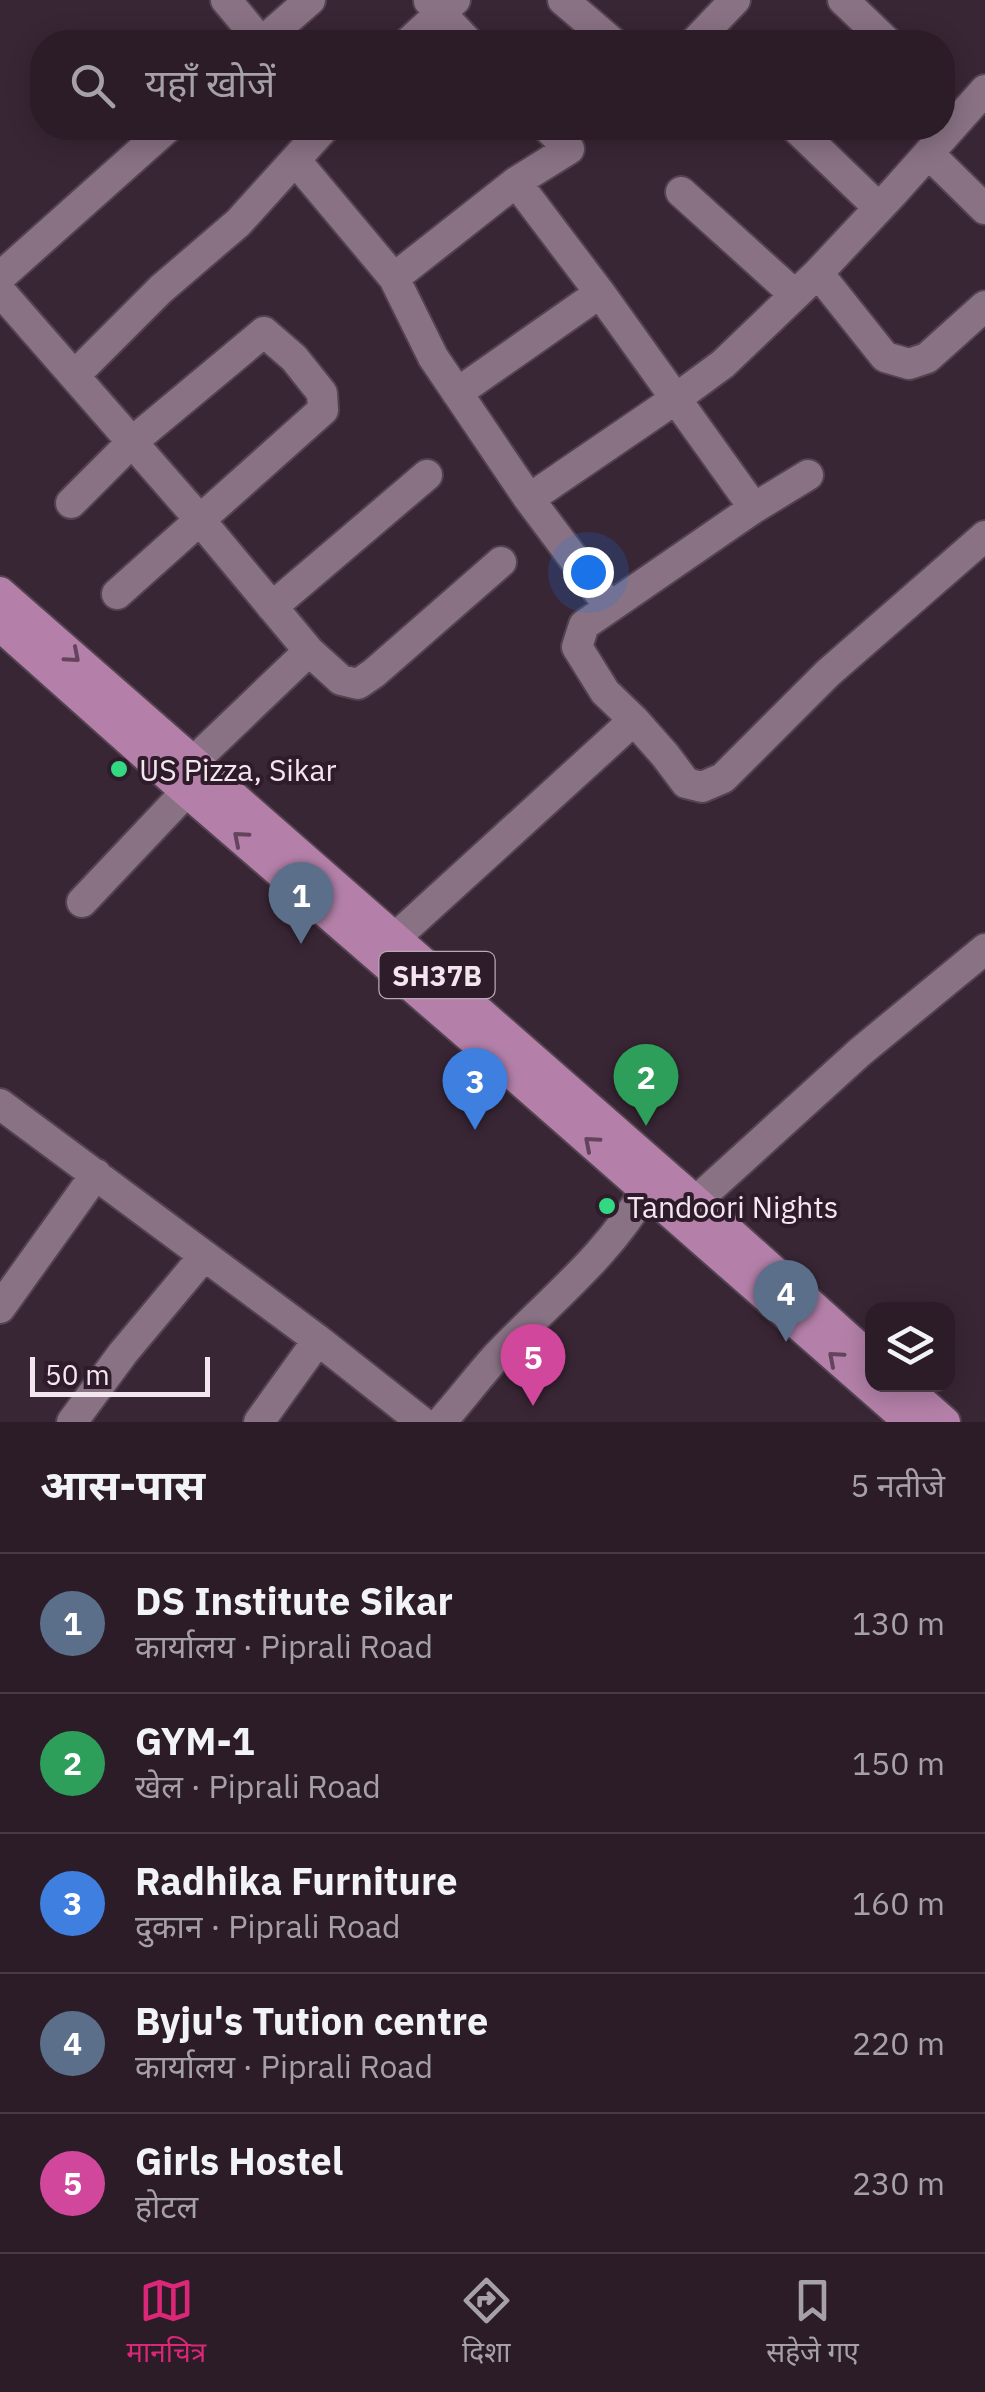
<!DOCTYPE html>
<html lang="hi">
<meta charset="utf-8">
<style>
:root{--surface:#2b1c28;--page:#372934;--text:#f1f3f6;--muted:#a6a1a8;--line:#473a45;--accent:#db2777}
body{margin:0;font-family:"IBM Plex Sans","Noto Sans Devanagari",sans-serif;background:var(--page);color:var(--text)}
.controls{position:absolute;right:30px;bottom:30px;display:grid;overflow:hidden;border-radius:20px;box-shadow:0 5px 25px #0003}
.controls button{width:90px;height:90px;display:grid;place-items:center;padding:0;border:0;border-bottom:2px solid var(--line);background:var(--surface);color:var(--text);font:50px sans-serif}
.scale{position:absolute;left:30px;bottom:25px;width:180px;box-sizing:border-box;padding-left:10px;border:5px solid #f3e6ef;border-top:0;font-size:28px;line-height:35px;white-space:nowrap;color:#f3e6ef;-webkit-text-stroke:8px #2f1c2b;paint-order:stroke}
.you{position:absolute;left:588px;top:572px;width:35px;height:35px;margin:-25px;border:8px solid #fff;border-radius:50%;background:#1a73e8;box-shadow:0 0 0 15px #1a73e833}
.badge{display:grid;place-items:center;width:65px;height:65px;border-radius:50%;background:var(--accent);color:#fff;font-size:32px;font-weight:700}
.pin{position:absolute;translate:-50% -82px;filter:drop-shadow(0 2px 5px #0008)}
.pin::after{content:'';position:absolute;top:52px;width:35px;height:30px;background:inherit;clip-path:polygon(0 0,100% 0,50% 100%)}
.list{margin:0;padding:0;list-style:none}
h2{display:flex;justify-content:space-between;align-items:center;height:130px;margin:0;padding:0 40px;font-size:42px}
h2 small{font-size:32px;font-weight:400;color:var(--muted)}
.list li{display:grid;grid-template-columns:65px 1fr auto;gap:30px;align-items:center;box-sizing:border-box;height:140px;padding:0 40px;border-top:2px solid var(--line)}
.list b{display:block;font-size:38px;white-space:nowrap}
.list p{margin:0;font-size:32px;white-space:nowrap;color:var(--muted)}
.list em{font-size:32px;font-style:normal;color:var(--muted)}
.icon{flex:none;width:55px;height:55px;fill:none;stroke:currentColor;stroke-width:2;stroke-linecap:round;stroke-linejoin:round}
.map{position:relative;flex:none;width:985px;height:1422px;overflow:hidden}
.search{position:absolute;background:var(--surface);box-shadow:0 5px 25px #0003;left:30px;right:30px;top:30px;height:110px;display:flex;align-items:center;gap:25px;box-sizing:border-box;padding:0 35px;border-radius:40px;color:var(--muted);font-size:38px}
.sheet{height:830px;background:var(--surface)}
nav{display:flex;justify-content:space-around;align-items:center;box-sizing:border-box;height:140px;border-top:2px solid var(--line);background:var(--surface);font-size:28px;color:var(--muted)}
nav a{display:grid;justify-items:center;gap:5px}
nav .on{color:var(--accent)}
.map>svg:first-child{display:block}
.lines{fill:none;stroke-linecap:round;stroke-linejoin:round}
.minor-casing{stroke:#53424f;stroke-width:34}
.major-casing{stroke:#53424f;stroke-width:34}
.minor{stroke:#897284;stroke-width:30}
.major{stroke:#b480a9;stroke-width:30}
.oneway{stroke:#64445d}
.poi-dot{fill:#33d882;stroke:#2f1c2b;stroke-width:4}
.labels{text-anchor:middle;dominant-baseline:central;stroke-width:8;stroke-linejoin:round;paint-order:stroke}
.shield{fill:#2f1c2b;stroke:#b8a9b4;stroke-width:2.5}
.shield-label{font-size:28px;font-weight:bold;fill:#f3e6ef}
.poi-label{font-size:30px;fill:#f3e6ef;stroke:#2f1c2b;text-anchor:start}
</style>
<div class="map">
<svg width="985" height="1422" viewBox="0 0 985 1422">
<rect width="100%" height="100%" fill="#392635"/>
<g class="lines">
<defs>
<path id="minor" d="M226,0L261,42
M563,0L612,42
M843,0L887,42
M429,1L468,42
M262,42L310,0
M409,42L455,0
M695,42L735,0
M796,128L879,208
M929,154L985,209
M296,161L394,278L433,357L529,499L610,607
M516,182L600,293L754,508
M681,192L795,295
M818,273L885,357L909,364L927,358L985,306
M0,277L167,128
M394,278L516,182L569,149L548,128
M0,291L194,513L309,651L341,680L358,684L374,673L501,562
M75,375L161,289L238,223L324,128
M457,393L600,293
M529,499L674,400L723,364L818,273L894,192L985,90
M71,503L132,442L264,332L294,358L322,393L323,410L117,594
M272,607L427,475
M634,720L605,692L577,647L584,625L754,508L808,475
M194,761L309,651
M82,902L186,792
M395,938L634,720L665,755L686,783L702,787L723,778L828,673L985,536
M0,1104L318,1340L422,1422
M696,1201L860,1052L985,949
M0,1308L96,1174
M72,1422L123,1353L204,1256
M259,1422L318,1340
M441,1422C460,1401 477,1378 496,1357C547,1303 608,1256 645,1191"/>
<path id="major" d="M0,592L696,1201L872,1359
M0,626L174,781L487,1052L909,1422
M902,1384L945,1422"/>
</defs>
<!-- minor casing -->
<use href="#minor" class="minor-casing"/>
<!-- major casing -->
<use href="#major" class="major-casing"/>
<!-- minor -->
<use href="#minor" class="minor"/>
<!-- major -->
<use href="#major" class="major"/>
</g>
<!-- one-way arrows -->
<defs><path id="oneway-chevron" d="M-2-3.5L2.5 0L-2 3.5" fill="none" stroke-width="1.6" stroke-linecap="round" stroke-linejoin="round" transform="scale(2.5)"/></defs>
<g class="oneway">
<use href="#oneway-chevron" transform="translate(73 656) rotate(41)"/>
<use href="#oneway-chevron" transform="translate(240 838) rotate(-139)"/>
<use href="#oneway-chevron" transform="translate(591 1143) rotate(-139)"/>
<use href="#oneway-chevron" transform="translate(835 1358) rotate(-139)"/>
</g>
<!-- markers -->
<g class="poi-dot">
<circle cx="119" cy="769" r="10"/>
<circle cx="607" cy="1206" r="10"/>
</g>
<g class="labels">
<!-- shield labels -->
<rect class="shield" x="379.5" y="952" width="115" height="46" rx="8"/>
<g class="shield-label">
<text x="437" y="975">SH37B</text>
</g>
<!-- poi labels -->
<g class="poi-label">
<text x="139" y="769">US Pizza, Sikar</text>
<text x="627" y="1206">Tandoori Nights</text>
</g>
</g>
</svg>
<div class="controls">
<button><svg class="icon" aria-label="layers" viewBox="0 0 24 24"><path d="M12 4l9 5-9 5-9-5zM3 14l9 5 9-5"/></svg></button>
</div>
<div class="scale">50 m</div>
<div class="you"></div>
<div class="pin badge" style="left:301px;top:944px;background:#5c6f8a">1</div>
<div class="pin badge" style="left:646px;top:1126px;background:#2e9e5b">2</div>
<div class="pin badge" style="left:475px;top:1130px;background:#3f7fe0">3</div>
<div class="pin badge" style="left:786px;top:1342px;background:#5c6f8a">4</div>
<div class="pin badge" style="left:533px;top:1406px;background:#d1479c">5</div>
<div class="search"><svg class="icon" aria-label="search" viewBox="0 0 24 24"><circle cx="10" cy="10" r="6"/><path d="M15 15l6 6"/></svg>यहाँ खोजें</div>
</div>
<section class="sheet">
<h2>आस-पास<small>5 नतीजे</small></h2>
<ul class="list">
<li><span class="badge" style="background:#5c6f8a">1</span><div><b>DS Institute Sikar</b><p>कार्यालय · Piprali Road</p></div><em>130 m</em></li>
<li><span class="badge" style="background:#2e9e5b">2</span><div><b>GYM-1</b><p>खेल · Piprali Road</p></div><em>150 m</em></li>
<li><span class="badge" style="background:#3f7fe0">3</span><div><b>Radhika Furniture</b><p>दुकान · Piprali Road</p></div><em>160 m</em></li>
<li><span class="badge" style="background:#5c6f8a">4</span><div><b>Byju's Tution centre</b><p>कार्यालय · Piprali Road</p></div><em>220 m</em></li>
<li><span class="badge" style="background:#d1479c">5</span><div><b>Girls Hostel</b><p>होटल</p></div><em>230 m</em></li>
</ul>
</section>
<nav>
<a class="on"><svg class="icon" aria-label="map" viewBox="0 0 24 24"><path d="M3 6l6-2 6 2 6-2v14l-6 2-6-2-6 2zM9 4v14M15 6v14"/></svg>मानचित्र</a>
<a><svg class="icon" aria-label="directions" viewBox="0 0 24 24"><path d="M12 3l9 9-9 9-9-9zM9 14v-3h6M13 9l2 2-2 2"/></svg>दिशा</a>
<a><svg class="icon" aria-label="saved" viewBox="0 0 24 24"><path d="M7 4h10v16l-5-4-5 4z"/></svg>सहेजे गए</a>
</nav>
